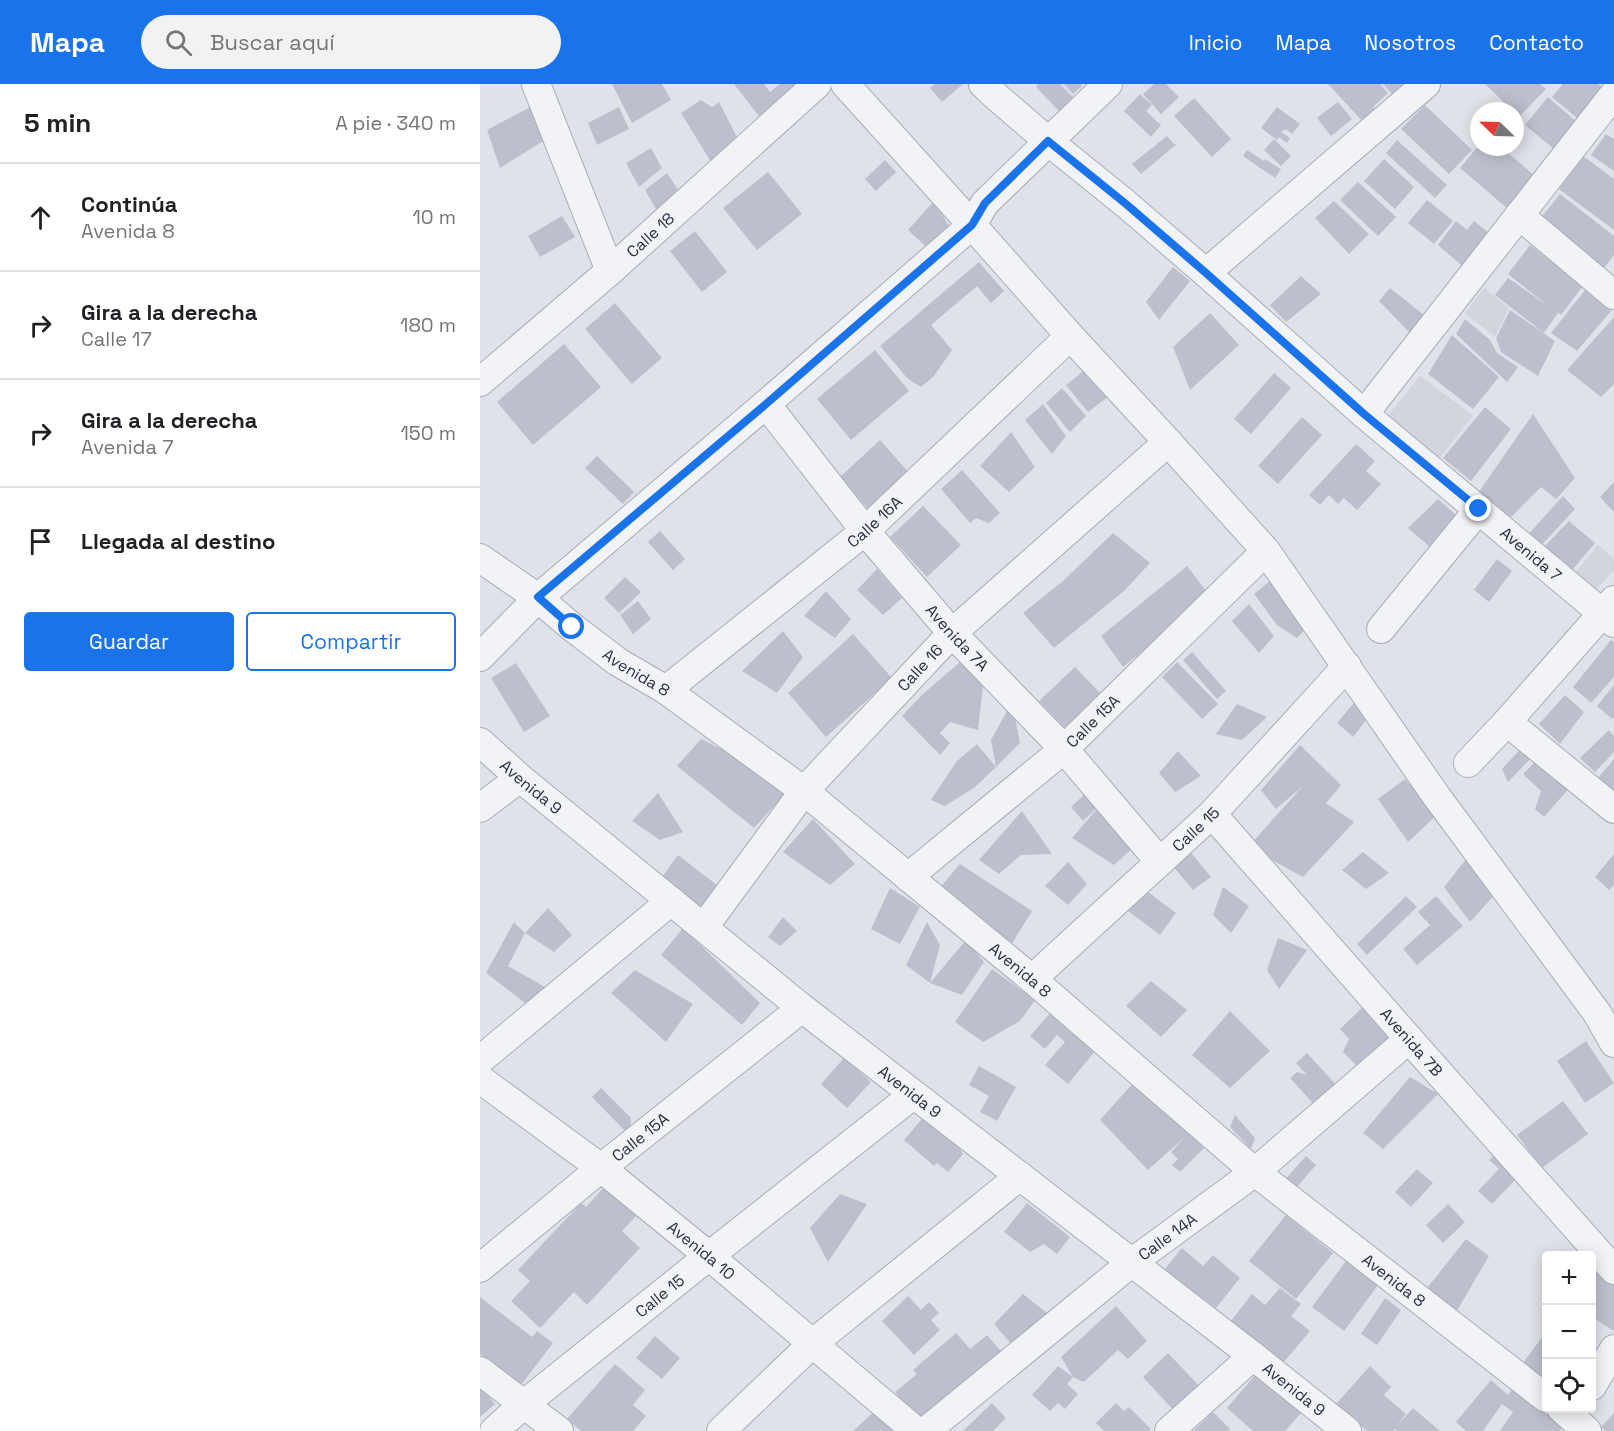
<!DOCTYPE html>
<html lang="es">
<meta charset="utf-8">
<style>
:root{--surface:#fff;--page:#f2f2f2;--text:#202124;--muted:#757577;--line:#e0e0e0;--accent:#1a73e8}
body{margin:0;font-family:"Space Grotesk",sans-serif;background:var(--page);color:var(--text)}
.controls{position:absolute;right:18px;bottom:18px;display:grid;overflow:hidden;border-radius:6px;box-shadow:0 3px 15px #0003}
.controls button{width:54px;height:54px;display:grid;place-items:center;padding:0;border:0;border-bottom:2px solid var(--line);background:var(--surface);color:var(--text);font:30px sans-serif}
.compass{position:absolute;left:990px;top:18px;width:54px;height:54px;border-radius:50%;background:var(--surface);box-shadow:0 3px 15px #0003;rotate:293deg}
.stop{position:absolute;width:18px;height:18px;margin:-14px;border:4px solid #1a73e8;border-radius:50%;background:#fff}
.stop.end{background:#1a73e8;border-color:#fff;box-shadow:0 2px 6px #0008}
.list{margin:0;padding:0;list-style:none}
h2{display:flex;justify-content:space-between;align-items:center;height:78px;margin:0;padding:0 24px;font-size:26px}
h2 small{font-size:20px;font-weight:400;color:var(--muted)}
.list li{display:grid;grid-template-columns:39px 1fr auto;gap:18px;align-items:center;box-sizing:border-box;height:108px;padding:0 24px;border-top:2px solid var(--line)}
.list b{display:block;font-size:22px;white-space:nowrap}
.list p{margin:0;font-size:20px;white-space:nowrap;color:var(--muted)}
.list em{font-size:20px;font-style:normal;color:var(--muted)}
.actions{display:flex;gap:12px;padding:18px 24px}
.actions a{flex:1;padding:14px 0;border:2px solid var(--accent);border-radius:6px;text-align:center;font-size:21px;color:var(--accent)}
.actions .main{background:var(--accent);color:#fff}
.icon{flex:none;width:33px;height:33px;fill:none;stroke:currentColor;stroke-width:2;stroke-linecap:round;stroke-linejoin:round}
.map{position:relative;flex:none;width:1134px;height:1347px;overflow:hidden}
header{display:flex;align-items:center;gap:36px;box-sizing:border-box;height:84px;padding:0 30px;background:var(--accent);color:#fff}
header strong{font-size:28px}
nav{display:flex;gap:33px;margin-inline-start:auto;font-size:21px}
.search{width:420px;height:54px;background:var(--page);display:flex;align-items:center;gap:15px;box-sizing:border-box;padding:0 21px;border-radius:33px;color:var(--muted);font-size:22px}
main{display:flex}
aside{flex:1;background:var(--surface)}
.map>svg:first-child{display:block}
.built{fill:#d2d4de}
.building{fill:#bdc0cc}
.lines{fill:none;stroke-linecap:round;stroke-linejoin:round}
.street-casing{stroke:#a9acb6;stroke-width:30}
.street{stroke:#f2f3f7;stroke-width:28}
.route{stroke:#1a73e8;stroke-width:8}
.labels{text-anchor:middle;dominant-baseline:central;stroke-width:5;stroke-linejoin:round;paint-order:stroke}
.street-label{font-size:16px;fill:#282d40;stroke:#eff1f6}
</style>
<header>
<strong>Mapa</strong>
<div class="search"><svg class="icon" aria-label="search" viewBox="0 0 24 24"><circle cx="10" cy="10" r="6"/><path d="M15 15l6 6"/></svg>Buscar aquí</div>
<nav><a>Inicio</a><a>Mapa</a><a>Nosotros</a><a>Contacto</a></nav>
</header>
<main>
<aside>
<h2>5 min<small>A pie · 340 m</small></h2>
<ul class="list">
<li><svg class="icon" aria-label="ahead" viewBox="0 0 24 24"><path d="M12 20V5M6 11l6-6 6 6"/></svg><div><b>Continúa</b><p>Avenida 8</p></div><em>10 m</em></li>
<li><svg class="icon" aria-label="right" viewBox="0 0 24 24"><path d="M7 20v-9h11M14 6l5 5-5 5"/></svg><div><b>Gira a la derecha</b><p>Calle 17</p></div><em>180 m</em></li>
<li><svg class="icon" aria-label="right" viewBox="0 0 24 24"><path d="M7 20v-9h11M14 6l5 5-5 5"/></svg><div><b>Gira a la derecha</b><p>Avenida 7</p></div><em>150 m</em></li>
<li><svg class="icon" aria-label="arrive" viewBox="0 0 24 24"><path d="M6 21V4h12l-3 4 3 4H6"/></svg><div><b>Llegada al destino</b></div></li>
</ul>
<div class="actions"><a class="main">Guardar</a><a>Compartir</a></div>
</aside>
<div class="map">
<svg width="1134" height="1347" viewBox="0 0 1134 1347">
<rect width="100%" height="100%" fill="#e0e2e9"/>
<!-- built -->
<path class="built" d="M1004,204L1029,224L1015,253L985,229Z
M940,292L993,331L956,379L902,339Z
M1118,461L1134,475V486L1112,510L1091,494Z"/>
<!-- building -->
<path class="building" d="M132,0H182L191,16L152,39Z
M254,0H284L290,8L300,0H326L282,36Z
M455,0H483L462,18L450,4Z
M558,0H580L594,14L580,28L556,3Z
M584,0H601L602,2L593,10Z
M674,0H686L699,13L681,30L663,10Z
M848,0H900L908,9L893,23L900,31L887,42Z
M903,0H946L922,21Z
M1005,0H1060L1066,5L1039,33L1035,29V27H1033Z
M1083,0H1118L1130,10L1104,40L1072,13Z
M660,10L672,21L666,27L681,41L671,53L644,27Z
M1068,13L1098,39L1075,66L1045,41Z
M714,14L751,55L732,73L694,32Z
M221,16L232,23L239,18L261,61L234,83L201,29Z
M858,18L872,35L851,52L837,34Z
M945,21L992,66L969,90L921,45Z
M50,23L65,56L20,84L7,46Z
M139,23L149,45L117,61L108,39Z
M797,23L820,40L812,50L806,45L801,48L810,54L807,59L799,53L797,56L781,44Z
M1126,50L1134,55V87L1111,71Z
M687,52L694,60H697L661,90L652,80Z
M794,55L811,72L801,82L784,66Z
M917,56L967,101L955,114L906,69Z
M999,61V63H1021L1055,92L1028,125L980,84Z
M171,64L182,84L159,103L146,79Z
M767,66L784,77L785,75L801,85L795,94L763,72Z
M1103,72L1134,95V146L1079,105Z
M904,75L934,103L915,125L884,97Z
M405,76L416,88L396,107L385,95Z
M288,88L322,130L277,166L243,124Z
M187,89L202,112L180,132L165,106Z
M878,98L916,133L898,152L860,116Z
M1080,110L1134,152V171L1124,184L1060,135Z
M947,116L973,137L954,160L928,139Z
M454,117L473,149L454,170L428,146Z
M854,117L889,150L869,170L835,134Z
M82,132L95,153L60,173L48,152Z
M976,137L987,146L994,137L1014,153L987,186L958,161Z
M215,147L247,188L222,208L190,167Z
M1050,161L1103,202L1081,231L1078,229L1064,249L1015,211L1028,194L1067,221L1028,190Z
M499,178L524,207L511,219L497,202L451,241L472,266L454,292L441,303L428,295L400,262Z
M693,183L710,197L679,236L666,218Z
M821,192L841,210L806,238L790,221Z
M910,204L949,235L930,249L899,217Z
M1105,206L1131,227L1097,267L1071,249Z
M135,219L182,274L152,300L105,245Z
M1030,226L1075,257L1058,292L1021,268L1016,254Z
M730,229L759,261L710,306L693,263Z
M1134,233V300L1121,313L1087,286Z
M985,235L1010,256L1017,269L1038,283L1027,298L976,250Z
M972,251L1019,293L993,325L948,290Z
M84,260L121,303L53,361L17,318Z
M395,266L429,307L371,356L337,315Z
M607,284L629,312L608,328L586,301Z
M794,289L811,304L771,350L754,335Z
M582,304L606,332L590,348L566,319Z
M563,320L586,352L572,370L545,336Z
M1005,323L1031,345L991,397L963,374Z
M1053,330L1095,394L1076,415L1061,403L1031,433L998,409Z
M822,333L842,351L798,400L778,382Z
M531,348L555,383L529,408L500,382Z
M400,356L431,391L390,427L360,393Z
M876,360L895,377L886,387L901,400L877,426L864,414L858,420L849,411L840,421L829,411Z
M117,372L154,408L143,420L105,384Z
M482,386L520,429L509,439L496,434L490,439L461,405Z
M1134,398V428L1120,413Z
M1083,412L1095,425L1059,464L1046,453Z
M958,415L978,433L951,464L928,444Z
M443,422L481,461L447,493L410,453Z
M1089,437L1115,459L1087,492L1060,467Z
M180,447L205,475L193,486L168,458Z
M633,449L670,479L644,507L574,564L543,529L583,497Z
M1017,475L1032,487L1009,518L994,506Z
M707,482L730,512L643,583L621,552Z
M397,485L422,514L403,531L377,506Z
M796,492L834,537L817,554L797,541L774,510Z
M145,493L161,508L139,529L124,514Z
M346,507L371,535L355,554L324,532Z
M158,517L171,535L153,550L140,531Z
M769,520L794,552L779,569L752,537Z
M303,547L323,573L297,609L262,587Z
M373,550L412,594L346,653L308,609Z
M1131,556L1134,558V593L1111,619L1093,603Z
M712,568L746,607L737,615L703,576Z
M480,578L503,601L498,646L470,638L460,649L470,659L460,671L422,632L443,610Z
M697,578L738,620L722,635L682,593Z
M36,579L70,632L44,648L11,594Z
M595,583L622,611L586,645L559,617Z
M1134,601V633L1132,635L1117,622Z
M1085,611L1104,628L1080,660L1059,640Z
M878,614L894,626L873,653L857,639Z
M532,618L540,659L516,683L511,656Z
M757,620L787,633L762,656L736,650Z
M1129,646L1134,652V668L1115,688L1100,674Z
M221,655L313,701L274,744L197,682Z
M497,660L516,683L495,703L465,722L451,716L477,677Z
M820,661L861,701L846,719L874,738L823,793L768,763L823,702L796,725L781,706Z
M1043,662L1054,671L1028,698L1022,685Z
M698,667L721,692L695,708L679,689Z
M1134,675V708L1118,694Z
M1055,678L1074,696L1083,695L1091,702L1064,733L1055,725L1061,707L1043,690Z
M925,695L957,731L928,758L898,715Z
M609,706L654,763L634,781L592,754L620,721L603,737L591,723Z
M178,709L203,748L180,756L152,737Z
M542,727L572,770L541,771L519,790L499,776Z
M333,735L375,780L350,801L303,768Z
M707,764L731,793L713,806L691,780Z
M883,768L909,789L886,805L862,786Z
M1134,770V801L1129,806L1115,793Z
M198,771L242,805L215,826L182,793Z
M987,774L1017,808L990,838L964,803Z
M588,778L607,800L588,821L565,802Z
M480,780L552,827L531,861L459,805Z
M743,803L769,822L751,849L733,831Z
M410,804L440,823L420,860L391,845Z
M664,805L696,829L680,851L648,827Z
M926,812L937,823L887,871L877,860Z
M956,812L983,842L937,881L923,865L950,841L938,828Z
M68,824L92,851L74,868L45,849Z
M303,833L317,847L300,862L288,853Z
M34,838L45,849L28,882L65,903L54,926L6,889Z
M447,838L460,861L450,899L426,881Z
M203,844L280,919L262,941L181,871Z
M798,854L827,866L799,905L787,886Z
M486,856L504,878L482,911L450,899Z
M512,885L555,916L540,937L503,958L475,938Z
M155,886L213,920L186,958L131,909Z
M671,897L707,926L681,953L646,922Z
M886,920L916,951L880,985L863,968L869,955L860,945Z
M750,927L790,967L750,1004L712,971Z
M571,928L616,966L588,1000L565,981L585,958L577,951L565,965L550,952Z
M1106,957L1134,999L1105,1019L1077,977Z
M827,969L861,1006L839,1026L810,994L817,988L827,991L816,979Z
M364,974L391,998L367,1024L341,1000Z
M499,982L536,1003L517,1037L500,1028L509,1012L489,1001Z
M930,993L958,1010L903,1065L883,1049Z
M654,998L724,1064L700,1088L692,1081L698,1075L691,1068L706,1052L668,1086L620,1036Z
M121,1004L151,1034L150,1052L112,1013Z
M1083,1017L1108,1050L1062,1084L1037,1051Z
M447,1029L484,1061L480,1065L483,1070L468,1088L457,1079L454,1082L424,1056Z
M755,1031L775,1054L771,1065L750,1043Z
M1017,1069L1040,1091L1012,1120L998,1107L1019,1085L1009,1076Z
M826,1072L836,1081L817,1103L801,1100Z
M937,1085L953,1099L931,1123L915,1108Z
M124,1103L156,1132L142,1147L160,1164L107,1221L94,1208L60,1244L31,1217L50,1197L38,1186L101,1119L106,1123Z
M360,1110L387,1120L348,1178L330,1144Z
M547,1119L590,1153L577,1170L564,1160L550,1168L524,1148Z
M968,1120L985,1138L963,1159L946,1141Z
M806,1131L853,1169L816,1215L769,1177Z
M986,1155L1009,1172L975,1230L948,1203Z
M702,1164L723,1182L733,1171L760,1194L736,1224L723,1214L717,1221L680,1191Z
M1112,1176L1134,1197V1247L1112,1233Z
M866,1177L898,1201L864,1247L832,1223Z
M800,1204L821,1220L811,1232L830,1247L803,1279L747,1242L772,1210L785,1221Z
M543,1210L577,1237L539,1269L514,1240Z
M428,1212L441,1226L449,1218L459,1229L451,1236L460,1246L434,1271L402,1237Z
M0,1213L52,1253L57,1247L73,1259L41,1301L0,1270Z
M905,1214L921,1226L897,1261L881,1250Z
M636,1222L667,1257L648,1275L638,1266L604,1298L593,1293L581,1273Z
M1066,1248V1299L1042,1280Z
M476,1249L490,1265L507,1251L521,1267L514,1278L447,1345L415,1308L437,1290L433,1286Z
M175,1252L200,1274L182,1295L156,1274Z
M688,1269L721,1304L695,1328L663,1293Z
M135,1280L165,1306L153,1321L166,1332L153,1347H101L87,1335Z
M578,1282L593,1293L587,1300L598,1310L585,1325L578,1319L570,1327L552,1311Z
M890,1282L911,1303L904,1311L926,1330L916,1343L933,1324L960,1347H917L915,1345L913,1347H887L855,1321Z
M777,1289L822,1328L805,1347H773L747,1324Z
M1011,1296L1028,1311L1037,1298L1088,1335L1080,1347H1020L1033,1328L1022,1320L1003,1347H986L976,1338Z
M0,1302L15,1320L0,1333Z
M512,1319L526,1334L513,1347H483Z
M636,1319L644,1327L649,1323L671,1345L668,1347H624L616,1339Z
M399,1323L420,1347H373Z
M733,1328L750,1345L748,1347H713Z
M1134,1329V1347H1126L1121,1343Z"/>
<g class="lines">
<defs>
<g id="street">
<path d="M56,0L130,187"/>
<path d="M365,0L492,141L590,252L688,358L786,467L957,713L1117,929L1134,959"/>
<path id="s1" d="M503,0L518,14L568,57L646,120L726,189L884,330L1134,539"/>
<path d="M1039,131L1134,211"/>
<path d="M726,189L946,0"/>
<path id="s2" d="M0,298L130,187L337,0"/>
<path id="s3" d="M286,320L385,447L472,549L584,665L680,778"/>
<path d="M884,330L1134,10"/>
<path id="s4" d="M0,474L58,514L92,543L138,578L186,606L324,707L552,895L775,1088L1066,1314"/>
<path d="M901,545L999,425"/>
<path d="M0,573L58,514L286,320L492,141L505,119L628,0"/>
<path id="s5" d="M186,606L385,447L590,252"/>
<path d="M1027,638L1134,725"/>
<path id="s6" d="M0,658L40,694L322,924L773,1272L867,1347"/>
<path d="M988,679L1027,638L1134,516"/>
<path d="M0,724L40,694"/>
<path id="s7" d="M732,730L929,955L1134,1186"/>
<path id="s8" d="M428,793L584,665L786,467"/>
<path id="s9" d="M224,843L324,707L472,549L688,358"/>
<path id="s10" d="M552,895L732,730L867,582"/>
<path d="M0,976L191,817"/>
<path id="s11" d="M0,995L121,1084L229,1172L436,1347"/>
<path id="s12" d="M0,1184L121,1084L322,924"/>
<path d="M0,1287L79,1347"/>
<path d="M1112,1302L1134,1265"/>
<path d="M1081,1324L1107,1347"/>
<path id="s13" d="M14,1347L43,1321L229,1172L433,1011"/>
<path d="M241,1347L332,1260L540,1092"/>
<path id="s14" d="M446,1347L651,1179L775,1088L929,955"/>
<path d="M689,1347L773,1272"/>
</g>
</defs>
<!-- street casing -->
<use href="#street" class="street-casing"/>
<!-- street -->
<use href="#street" class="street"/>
</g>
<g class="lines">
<!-- route -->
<path class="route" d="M92,543L58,513L286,320L492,141L505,119L568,57L646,120L726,189L884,330L999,425"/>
</g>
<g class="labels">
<!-- street labels -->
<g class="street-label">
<text stroke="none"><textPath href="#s2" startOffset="225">Calle 18</textPath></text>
<text stroke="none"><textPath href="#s5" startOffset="268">Calle 16A</textPath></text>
<text stroke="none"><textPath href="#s1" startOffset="722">Avenida 7</textPath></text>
<text stroke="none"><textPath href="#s3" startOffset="302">Avenida 7A</textPath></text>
<text stroke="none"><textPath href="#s9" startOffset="338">Calle 16</textPath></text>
<text stroke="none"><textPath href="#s4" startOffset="194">Avenida 8</textPath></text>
<text stroke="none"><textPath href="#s8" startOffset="242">Calle 15A</textPath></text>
<text stroke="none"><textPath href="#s6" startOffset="68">Avenida 9</textPath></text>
<text stroke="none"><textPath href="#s10" startOffset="222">Calle 15</textPath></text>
<text stroke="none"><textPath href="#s4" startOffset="680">Avenida 8</textPath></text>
<text stroke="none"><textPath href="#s7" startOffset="303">Avenida 7B</textPath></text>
<text stroke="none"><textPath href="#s6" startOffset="554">Avenida 9</textPath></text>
<text stroke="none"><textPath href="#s12" startOffset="207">Calle 15A</textPath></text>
<text stroke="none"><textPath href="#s14" startOffset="310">Calle 14A</textPath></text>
<text stroke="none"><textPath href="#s11" startOffset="280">Avenida 10</textPath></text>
<text stroke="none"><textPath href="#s4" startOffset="1166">Avenida 8</textPath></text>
<text stroke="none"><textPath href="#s13" startOffset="214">Calle 15</textPath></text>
<text stroke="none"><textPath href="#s6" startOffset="1040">Avenida 9</textPath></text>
</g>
</g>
</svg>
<div class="controls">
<button>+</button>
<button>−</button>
<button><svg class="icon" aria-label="locate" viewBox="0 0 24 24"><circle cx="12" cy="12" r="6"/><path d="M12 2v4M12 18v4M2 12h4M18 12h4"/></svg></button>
</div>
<svg class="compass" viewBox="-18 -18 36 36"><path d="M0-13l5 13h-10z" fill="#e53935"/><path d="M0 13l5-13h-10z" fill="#757577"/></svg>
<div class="stop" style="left:92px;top:543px"></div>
<div class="stop end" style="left:999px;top:425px"></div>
</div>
</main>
